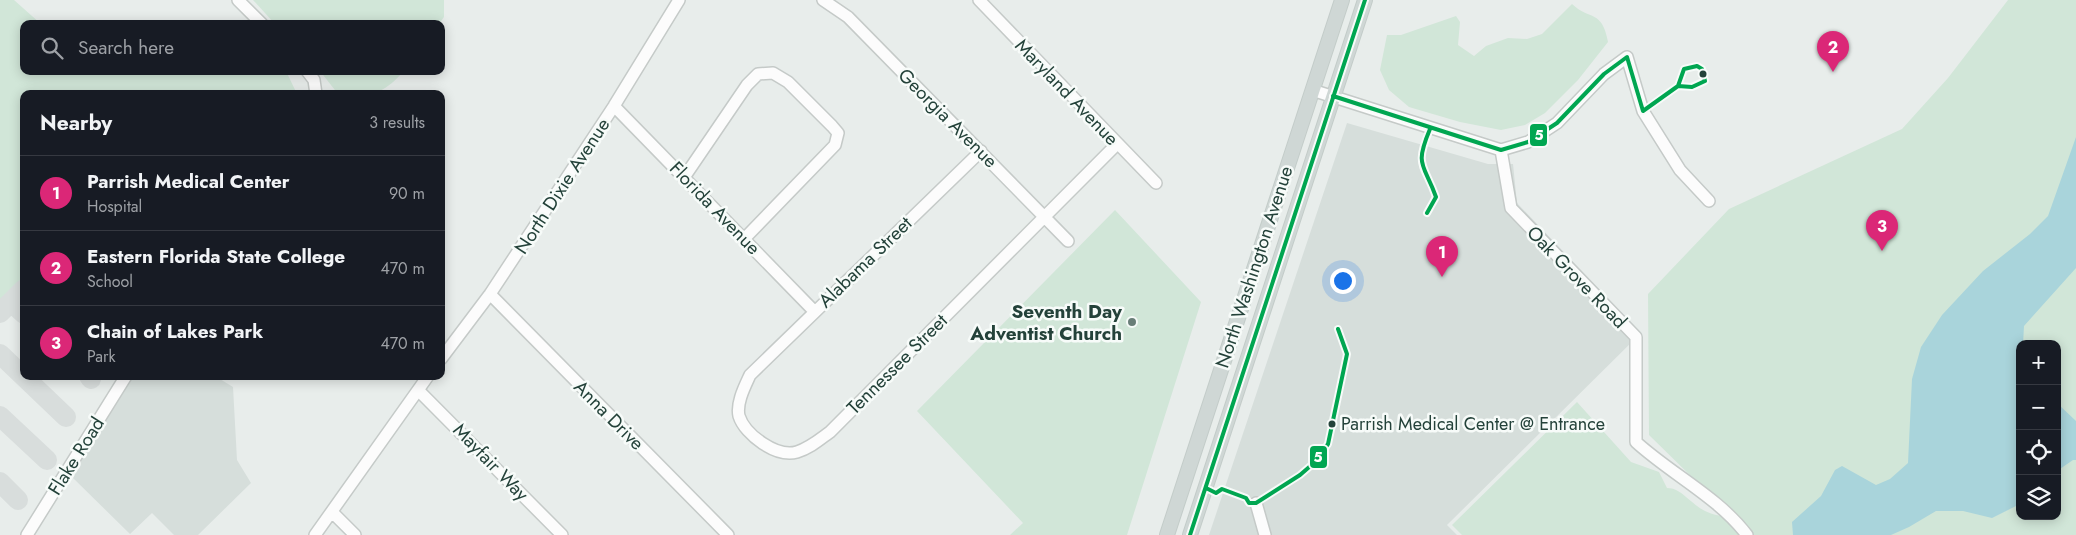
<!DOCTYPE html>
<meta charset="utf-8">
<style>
:root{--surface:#171b24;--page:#242831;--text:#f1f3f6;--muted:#9ea1a6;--line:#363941;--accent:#db2777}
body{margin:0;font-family:Jost,sans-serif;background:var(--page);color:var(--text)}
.controls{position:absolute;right:15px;bottom:15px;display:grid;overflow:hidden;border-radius:10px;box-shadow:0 2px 12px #0003}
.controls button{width:45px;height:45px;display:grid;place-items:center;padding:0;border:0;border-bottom:1px solid var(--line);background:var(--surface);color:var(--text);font:25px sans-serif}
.you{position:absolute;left:1342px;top:280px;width:18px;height:18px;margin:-12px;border:4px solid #fff;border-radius:50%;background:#1a73e8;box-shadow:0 0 0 8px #1a73e833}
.badge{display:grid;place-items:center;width:32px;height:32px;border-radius:50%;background:var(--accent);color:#fff;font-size:16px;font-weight:700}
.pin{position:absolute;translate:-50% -41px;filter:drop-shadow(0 1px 2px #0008)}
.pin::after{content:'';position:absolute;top:26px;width:18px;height:15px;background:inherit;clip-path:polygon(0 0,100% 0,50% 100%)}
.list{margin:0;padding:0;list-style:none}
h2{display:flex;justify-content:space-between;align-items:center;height:65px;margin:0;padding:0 20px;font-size:21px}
h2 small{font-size:16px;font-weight:400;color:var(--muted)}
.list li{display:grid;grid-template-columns:32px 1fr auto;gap:15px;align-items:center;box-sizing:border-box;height:75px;padding:0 20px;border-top:1px solid var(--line)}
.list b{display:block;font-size:19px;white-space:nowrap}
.list p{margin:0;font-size:16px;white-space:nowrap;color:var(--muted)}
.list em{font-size:16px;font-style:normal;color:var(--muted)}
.icon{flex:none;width:28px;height:28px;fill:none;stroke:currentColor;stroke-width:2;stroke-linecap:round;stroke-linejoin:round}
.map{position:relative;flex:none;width:2076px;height:535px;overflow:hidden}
.search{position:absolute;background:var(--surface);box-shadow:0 2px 12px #0003;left:20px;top:20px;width:425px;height:55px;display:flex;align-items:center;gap:12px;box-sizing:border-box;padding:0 18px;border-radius:10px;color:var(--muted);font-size:19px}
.panel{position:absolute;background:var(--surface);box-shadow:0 2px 12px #0003;left:20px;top:90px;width:425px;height:290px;border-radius:10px}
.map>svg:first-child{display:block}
.built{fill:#d6dedb}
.green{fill:#d1e6d8;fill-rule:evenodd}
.water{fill:#a9d4db}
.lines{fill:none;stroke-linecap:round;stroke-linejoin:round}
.taxiway{stroke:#d8dddc;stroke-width:20}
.minor-casing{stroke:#c5cac8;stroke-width:14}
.major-casing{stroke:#c3ccc9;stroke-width:16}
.minor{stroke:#fcfcfc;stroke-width:11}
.major{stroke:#cfd7d5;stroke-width:14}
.bus-1-casing{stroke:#f7fbf9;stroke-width:8}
.bus-1{stroke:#00a651;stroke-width:4}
.bus-dot{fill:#24423a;stroke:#f7fbf9;stroke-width:2}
.poi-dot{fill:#697e78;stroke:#f7fbf9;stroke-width:2}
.labels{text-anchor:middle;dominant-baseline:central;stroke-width:5;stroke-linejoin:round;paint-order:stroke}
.bus-label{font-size:18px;fill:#24423a;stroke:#f7fbf9;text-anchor:start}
.street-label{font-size:19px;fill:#24423a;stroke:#f7fbf9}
.poi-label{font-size:19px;font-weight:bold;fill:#24423a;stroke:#f7fbf9;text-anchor:end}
.line-badge{stroke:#f7fbf9;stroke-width:2}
.badge-label{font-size:14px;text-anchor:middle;font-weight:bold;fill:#fff}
</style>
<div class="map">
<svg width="2076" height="535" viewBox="0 0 2076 535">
<rect width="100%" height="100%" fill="#e8edeb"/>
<!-- built -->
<path class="built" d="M1347,123L1488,164H1513L1517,203L1641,333L1447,525L1457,535H1209Z
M133,376H215L233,387L237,460L251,483L198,535H174L152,513L130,534L73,478L78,465Z"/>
<!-- green -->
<path class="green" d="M0,0H14L41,24H24V71H209L214,75L223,71H286L297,94H24V277L0,301Z
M253,0H444V17L439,24H275Z
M2008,0H2076V535H1751L1649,435L1648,294L1729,209L1902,129L1948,78ZM2020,344H2057V516H2020Z
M1572,4C1590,21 1602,9 1608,42L1578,80L1545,113L1525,125L1501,130L1460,122L1409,107L1389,90L1380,70L1387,35H1401L1456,16L1460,22L1458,45L1474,56L1486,46L1508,38L1527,39L1542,34Z
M320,71H404C379,98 373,94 338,94Z
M1115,210L1201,302L1127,535H1010L1023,523L917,411Z
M1577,402L1631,462L1659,472L1667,488C1687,488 1694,516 1727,516L1746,535H1462L1452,525Z"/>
<!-- water -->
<path class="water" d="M2076,137V268L2024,326L2023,344H2020V504L1992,518L1963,511H1936L1909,527L1891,535H1793L1792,522L1821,496L1835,470L1842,466L1876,485L1890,479L1908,463L1912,379L1921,347L1942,315L1983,271L2030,234L2048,216Z
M2057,403L2076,421V460H2073L2057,471Z"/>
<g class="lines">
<!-- taxiway -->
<path class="taxiway" d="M11,302L24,314
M0,313L24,289
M0,354L66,417
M89,376L91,379
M0,416L47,460
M0,482L18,500"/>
<defs>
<path id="minor" d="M238,0L262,24
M823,0L848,17L1068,241
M979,0L1156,183
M307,71L314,80L316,94
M1312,90L1501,150L1528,142L1557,123L1604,74L1627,57L1643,111L1680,170L1709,201
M614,106L814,311
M1501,150L1511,208L1636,337V442C1671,474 1718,497 1747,535
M981,151L750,375C745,386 736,403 739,416C745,435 777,458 797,452C810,448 819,440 830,432L1117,144
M685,176L747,85L758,74L773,73L788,82L832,126L838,133L835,145L744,239
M490,294L728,535
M441,359L490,294L614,106L679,0
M418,390L562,535
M1256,503L1265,535
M332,512L355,535
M27,535L126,376
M315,535L428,376"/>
<path id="major" d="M1167,535L1342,0
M1190,535L1365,0"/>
</defs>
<!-- minor casing -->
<use href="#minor" class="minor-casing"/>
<!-- major casing -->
<use href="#major" class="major-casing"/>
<!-- minor -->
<use href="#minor" class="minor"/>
<!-- major -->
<use href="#major" class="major"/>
<defs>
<path id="bus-1" d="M1697,66L1702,69L1705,81L1692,87L1678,86L1684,69Z
M1333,96L1501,150L1528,142L1557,123L1604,74L1627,57L1643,111L1678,86
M1427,213L1436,197C1424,163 1414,167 1430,129
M1206,488L1216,493L1222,489L1246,498L1249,503H1256L1300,475L1315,462L1328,444L1347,354L1338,329
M1190,535L1365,0"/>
</defs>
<!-- bus-1 casing -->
<use href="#bus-1" class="bus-1-casing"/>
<!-- bus-1 -->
<use href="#bus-1" class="bus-1"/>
</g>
<!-- markers -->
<g class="bus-dot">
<circle cx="1703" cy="74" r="4.5"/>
<circle cx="1332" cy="424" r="4.5"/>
</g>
<circle class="poi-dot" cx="1132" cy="322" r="5"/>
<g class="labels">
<!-- bus labels -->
<g class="bus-label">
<text x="1341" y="424">Parrish Medical Center @ Entrance</text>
</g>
<!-- street labels -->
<g class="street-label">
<text transform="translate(1067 92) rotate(46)">Maryland Avenue</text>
<text transform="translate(948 118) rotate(45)">Georgia Avenue</text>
<text transform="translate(562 186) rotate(-57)">North Dixie Avenue</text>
<text transform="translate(715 208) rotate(46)">Florida Avenue</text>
<text transform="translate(865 262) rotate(-44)">Alabama Street</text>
<text transform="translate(1254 267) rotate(-72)">North Washington Avenue</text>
<text transform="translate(1577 277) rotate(46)">Oak Grove Road</text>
<text transform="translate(897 364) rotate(-45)">Tennessee Street</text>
<text transform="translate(609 415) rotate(45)">Anna Drive</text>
<text transform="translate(76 456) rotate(-58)">Flake Road</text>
<text transform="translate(491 462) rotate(46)">Mayfair Way</text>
</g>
<!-- poi labels -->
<g class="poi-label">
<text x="1122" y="311">Seventh Day<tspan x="1122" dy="22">Adventist Church</tspan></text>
</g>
</g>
<g class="line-badge">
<rect x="1529" y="123" width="19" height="24" rx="5" fill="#00a651"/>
<rect x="1309" y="445" width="19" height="24" rx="5" fill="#00a651"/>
</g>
<g class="badge-label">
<text x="1539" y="140">5</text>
<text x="1318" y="462">5</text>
</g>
</svg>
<div class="controls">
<button>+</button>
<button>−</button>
<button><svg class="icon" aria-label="locate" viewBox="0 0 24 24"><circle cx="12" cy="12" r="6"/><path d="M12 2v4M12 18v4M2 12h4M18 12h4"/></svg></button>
<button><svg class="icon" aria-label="layers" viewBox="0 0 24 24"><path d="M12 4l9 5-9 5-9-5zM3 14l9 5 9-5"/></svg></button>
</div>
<div class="you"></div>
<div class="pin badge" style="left:1442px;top:277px">1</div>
<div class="pin badge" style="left:1833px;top:72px">2</div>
<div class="pin badge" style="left:1882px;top:251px">3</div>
<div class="search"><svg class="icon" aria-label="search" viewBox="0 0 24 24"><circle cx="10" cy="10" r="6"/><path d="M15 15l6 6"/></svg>Search here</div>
<section class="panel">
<h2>Nearby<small>3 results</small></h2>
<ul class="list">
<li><span class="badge">1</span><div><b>Parrish Medical Center</b><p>Hospital</p></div><em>90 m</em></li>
<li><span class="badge">2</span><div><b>Eastern Florida State College</b><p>School</p></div><em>470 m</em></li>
<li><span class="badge">3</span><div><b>Chain of Lakes Park</b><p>Park</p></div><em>470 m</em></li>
</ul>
</section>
</div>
